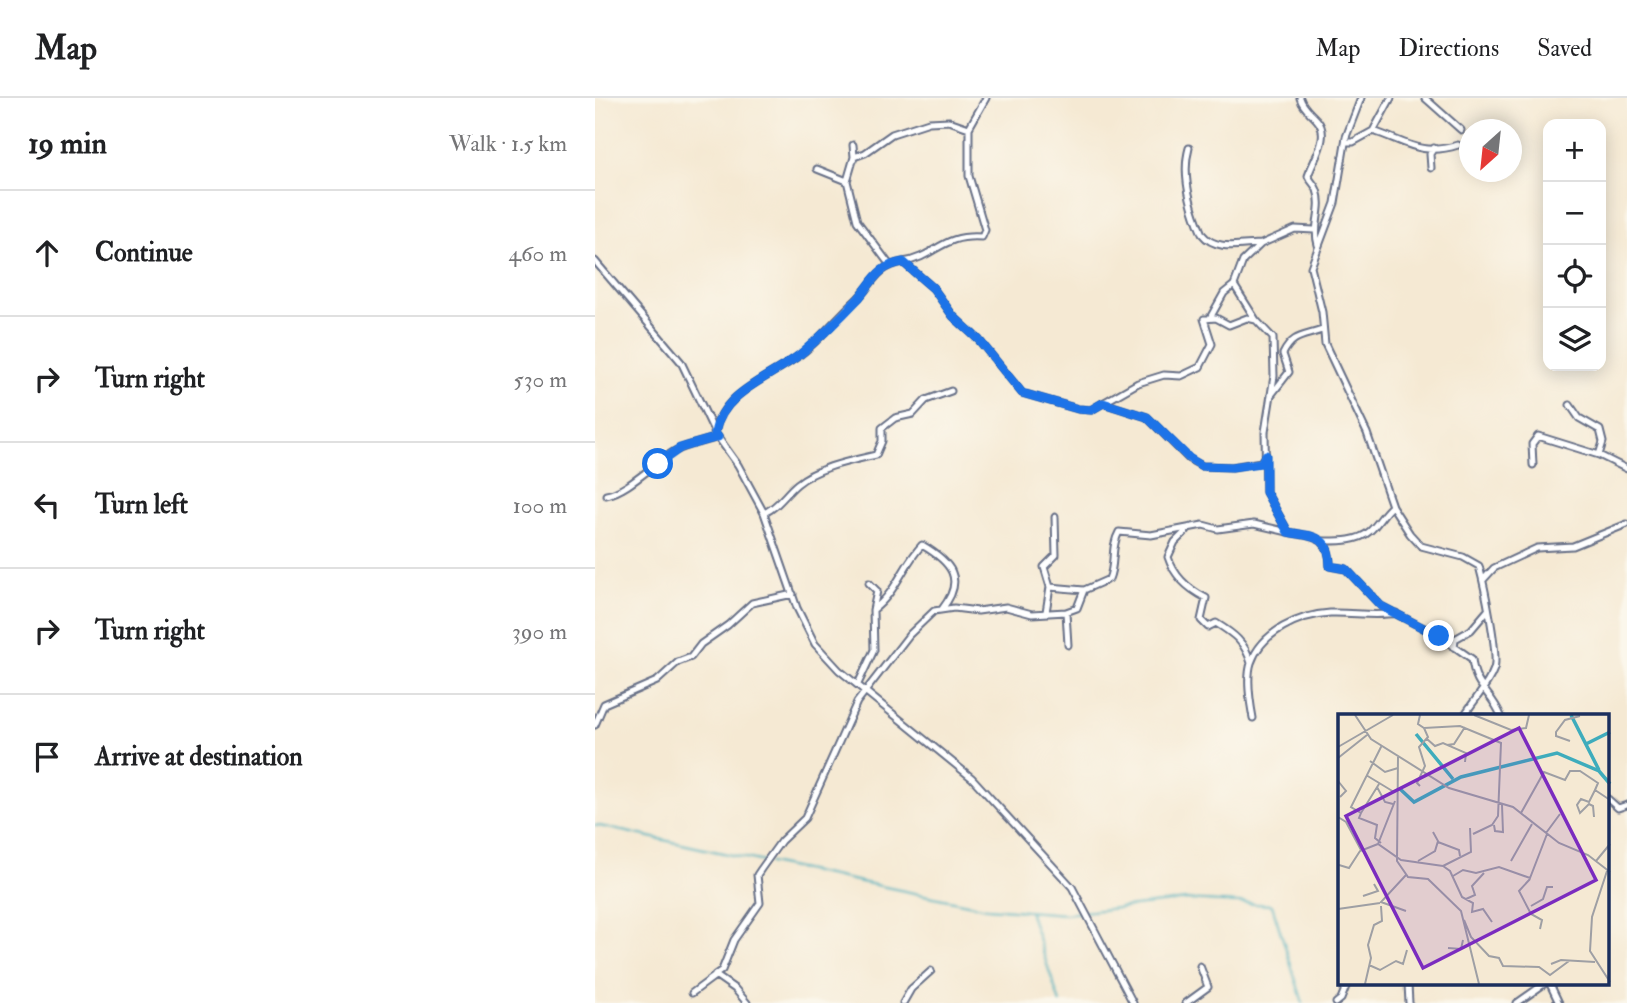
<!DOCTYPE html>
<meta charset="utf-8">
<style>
:root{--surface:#fff;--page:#f2f2f2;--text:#202124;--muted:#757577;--line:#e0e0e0}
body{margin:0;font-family:"IM FELL Double Pica",serif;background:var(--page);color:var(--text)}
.controls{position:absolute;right:21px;top:21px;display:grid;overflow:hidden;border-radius:14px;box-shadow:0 4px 18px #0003}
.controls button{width:63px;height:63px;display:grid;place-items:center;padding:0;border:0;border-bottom:2px solid var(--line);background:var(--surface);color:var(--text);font:35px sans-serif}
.compass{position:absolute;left:864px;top:21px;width:63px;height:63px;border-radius:50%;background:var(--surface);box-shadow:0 4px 18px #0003;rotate:207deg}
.stop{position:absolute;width:21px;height:21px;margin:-16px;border:5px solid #1a73e8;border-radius:50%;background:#fff}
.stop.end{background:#1a73e8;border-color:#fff;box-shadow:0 2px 7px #0008}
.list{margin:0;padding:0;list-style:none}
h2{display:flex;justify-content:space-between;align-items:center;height:91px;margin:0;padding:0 28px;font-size:30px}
h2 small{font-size:23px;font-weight:400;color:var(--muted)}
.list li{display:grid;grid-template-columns:46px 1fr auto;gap:21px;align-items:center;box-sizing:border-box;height:126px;padding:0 28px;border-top:2px solid var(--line)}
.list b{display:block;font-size:26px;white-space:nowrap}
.list em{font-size:23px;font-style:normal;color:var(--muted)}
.icon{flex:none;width:38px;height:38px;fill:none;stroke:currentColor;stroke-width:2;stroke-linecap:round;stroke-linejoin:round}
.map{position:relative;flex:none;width:1032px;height:905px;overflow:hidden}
header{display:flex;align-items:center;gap:42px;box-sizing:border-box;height:98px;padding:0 35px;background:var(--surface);border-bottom:2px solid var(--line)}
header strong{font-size:33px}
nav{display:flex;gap:38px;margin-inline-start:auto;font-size:24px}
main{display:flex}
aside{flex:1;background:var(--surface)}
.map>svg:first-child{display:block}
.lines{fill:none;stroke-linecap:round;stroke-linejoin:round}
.stream{stroke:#3eacbc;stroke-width:2}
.minor-casing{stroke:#677087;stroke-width:9}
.minor{stroke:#fff;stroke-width:5}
.route{stroke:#1a73e8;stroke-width:9}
.inset-river{fill:none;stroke:#3eacbc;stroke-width:3.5}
.inset-road{fill:none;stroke:#9e9fa4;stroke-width:2}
.view{fill:#7b2cbf;fill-opacity:0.15;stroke:#7b2cbf;stroke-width:3.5}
.inset-edge{fill:none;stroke:#1b2f5e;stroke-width:3.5}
</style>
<header>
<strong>Map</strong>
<nav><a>Map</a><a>Directions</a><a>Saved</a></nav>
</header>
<main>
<aside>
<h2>19 min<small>Walk · 1.5 km</small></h2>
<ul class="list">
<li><svg class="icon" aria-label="ahead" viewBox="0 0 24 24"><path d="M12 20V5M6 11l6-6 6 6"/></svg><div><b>Continue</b></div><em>460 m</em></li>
<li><svg class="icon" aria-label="right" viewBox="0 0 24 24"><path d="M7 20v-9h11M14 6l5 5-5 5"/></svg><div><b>Turn right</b></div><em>530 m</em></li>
<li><svg class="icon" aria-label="left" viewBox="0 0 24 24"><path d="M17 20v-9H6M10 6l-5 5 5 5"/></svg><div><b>Turn left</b></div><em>100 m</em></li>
<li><svg class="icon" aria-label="right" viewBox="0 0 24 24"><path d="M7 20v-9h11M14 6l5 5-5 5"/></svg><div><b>Turn right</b></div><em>390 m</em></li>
<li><svg class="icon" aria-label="arrive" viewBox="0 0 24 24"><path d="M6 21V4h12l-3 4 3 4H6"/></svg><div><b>Arrive at destination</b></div></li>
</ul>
</aside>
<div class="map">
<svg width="1032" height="905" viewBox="0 0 1032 905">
<rect width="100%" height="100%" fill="#fbf7ec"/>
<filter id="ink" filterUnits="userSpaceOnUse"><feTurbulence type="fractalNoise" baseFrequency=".0143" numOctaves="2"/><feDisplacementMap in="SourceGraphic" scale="14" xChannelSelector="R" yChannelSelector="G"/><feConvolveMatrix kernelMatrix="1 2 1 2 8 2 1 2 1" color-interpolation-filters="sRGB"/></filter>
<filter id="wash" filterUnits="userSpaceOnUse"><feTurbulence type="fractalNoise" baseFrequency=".00686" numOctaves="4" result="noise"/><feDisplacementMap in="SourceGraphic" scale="28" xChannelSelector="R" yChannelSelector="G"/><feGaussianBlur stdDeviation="1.57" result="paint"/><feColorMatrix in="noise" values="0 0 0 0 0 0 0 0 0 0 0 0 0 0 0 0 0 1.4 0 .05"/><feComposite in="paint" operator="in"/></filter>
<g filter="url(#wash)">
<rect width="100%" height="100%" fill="#f5e9d3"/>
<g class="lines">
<!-- stream -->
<path class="stream" d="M0,727L169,764
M174,765L392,810L470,816L592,802L677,807L708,905
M434,813L465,905"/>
</g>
</g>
<g filter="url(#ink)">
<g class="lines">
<defs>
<path id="minor" d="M705,0C708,10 715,14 722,22C736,38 719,60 713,78C715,83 720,86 722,92C729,111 717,127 723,147
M766,0L751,39L740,105L716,169L727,214L730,246L772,335L797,408L815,436L826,448L868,459L884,468C889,486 904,557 899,571C893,588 878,603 869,618
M830,0L866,32
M778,33L796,0
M751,44H758L778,33C810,43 826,59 863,47
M258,47L259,59
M836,70L835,56L839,50
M222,71L252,83L259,59L270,55L297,36L334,24L354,23L374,30
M252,83L262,123L294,166
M666,146L700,131L719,132
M0,163L86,264L120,335L143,367L169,415L202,510L220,546L244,572L377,680L477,789L538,905
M308,164C341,159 346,136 387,139L390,132L374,78V30L391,0
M615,220L629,195L639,187
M677,296L694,274L688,256C698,236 708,239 727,232
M508,305L543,285L569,277L586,278L605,269L617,246L609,221L621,220L634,227L652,220L661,222
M975,307L984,320L1005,332L1008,344L1004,357L1032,371
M120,334C128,293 177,279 206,256C226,241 241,220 260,203C278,187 280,169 308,164L338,190L358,218L384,242L427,295L483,311L496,312L508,305L552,319L594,361L607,368L637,369L666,364L669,359
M938,367L937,346L943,338L1004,357
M11,397C32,394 59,365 80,353C93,346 109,344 123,339
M169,415C183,409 190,396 202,386C223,369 255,363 281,357L287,343V330L300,320L318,316L331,302L356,293
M460,419L461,457L449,469L455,489L489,492
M592,432L580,444L573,459C579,478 593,491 611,500L606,522L613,529L621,525C639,536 650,544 656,565
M693,434C716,439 735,436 735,468L751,471L786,508L844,538L877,561C880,591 896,593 906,618
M727,443C742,443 763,444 775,433C784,425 788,415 797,408
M888,482L899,470L942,450L978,448L1032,426
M274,485L282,493L278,512
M451,514L455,489
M473,547L471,514L482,510L489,492L514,481C521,465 515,450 524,434L556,437L608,427L623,431L659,426L693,434L671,394L670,334L679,278L678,240L661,222L639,187L648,163L666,146C647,146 621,154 607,136C596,110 586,78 594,50
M859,549L860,541L876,532L893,512
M263,586L279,552L278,512C301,495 308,467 327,447C356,464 371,481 347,511
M658,620C655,604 651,581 656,565C667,533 705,517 735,515C758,514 778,519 801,515
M0,627L9,606L62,583L83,564L96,559L106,546L133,527L157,505L198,496
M1013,701L1023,710L1032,707
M813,886L814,905
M955,886L964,905
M97,895L120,878
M152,905L140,891L120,877L127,872L139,842L165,805L162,777L166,771L186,743L210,720L262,604L314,537L339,513L359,510L383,513L411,509L437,516L471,514
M308,905L316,891L336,873
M591,905L613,889L605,868
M741,905L746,901L752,886
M922,905L949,886"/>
</defs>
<!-- minor casing -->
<use href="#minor" class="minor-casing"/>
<!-- minor -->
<use href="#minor" class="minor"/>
</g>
</g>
<g class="lines" filter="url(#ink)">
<!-- route -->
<path class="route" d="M63,366L85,350L123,339L120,335C128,291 180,279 209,253C228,237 247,218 264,200C279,182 283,168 308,164L338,190L358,218L384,242L427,295L483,311L496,312L508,305L552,319L594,360L607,368L637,369L666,365L671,357V394L693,434C716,439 735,435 735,468L751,471L786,508L844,538"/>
</g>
<!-- overview -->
<g transform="translate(743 616)">
<rect width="271" height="271" fill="#f5e9d3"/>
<path class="inset-river" d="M233,1L261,56M78,20L115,65M248,30L272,18M61,74L76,88L123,63L219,39L261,57L272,70"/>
<path class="inset-road" d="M17,1L33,25L111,74L175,93L221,129L250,141L272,158M82,1L80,10L86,14L122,12L163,29L160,102L154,111L135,120M136,1L173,16L188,14L191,1M89,25L97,32L105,29L128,39L127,48M232,27L218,22V18L227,6L242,2M109,31L116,30L127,13M0,33L55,1M60,42L59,147L70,163L90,165L123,197L141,270M0,44L29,21M32,47L47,58L60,54M28,61L56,78M0,67L8,77L2,83M41,70L23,99L13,93L44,31M82,72L79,69L87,52L81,33L90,23L86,14M39,73L47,88L55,90M23,99L21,104L39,111L37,124L43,129M183,99L206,58L227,66L232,57H242L260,69L257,76L272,86M0,103L8,108L23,136M256,103L255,92L251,90L242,99L239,91L243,85L251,88L257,76M156,111L157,117L165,118L164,91M132,114L133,138L105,152L112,157L124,183L135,189L134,198L145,195L154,208M208,119L222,100M100,128L121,136L122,142M40,130L57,87M80,147L97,137L100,127L95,118M173,147L194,110M258,147L272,130M1,151L11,154L22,137L40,130L63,146L105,152M269,157L254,203L252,237L272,268M68,161L43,188L68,197M115,162L125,156L138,159L161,153L192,164L209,120M192,165L181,177L193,200L204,206L202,215M25,182L40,177L36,170M128,185L137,181L134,172L146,159M193,192L205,185L209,173H215M0,195L42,189M126,206L133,223L151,242L161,244L165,252L201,253L212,261L231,247M110,234L123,235L125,226M213,250L223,246L257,248M31,251L42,256L58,247L65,250L69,236M27,270L33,244L30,231L36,211L44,207L43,192"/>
<path class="view" d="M181,14L258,166L85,254L8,102Z"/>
<rect width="271" height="271" class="inset-edge"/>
</g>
</svg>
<div class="controls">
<button>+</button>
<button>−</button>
<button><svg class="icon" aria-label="locate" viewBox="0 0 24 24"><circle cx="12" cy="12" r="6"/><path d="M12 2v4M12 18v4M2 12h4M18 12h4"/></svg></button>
<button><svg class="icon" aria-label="layers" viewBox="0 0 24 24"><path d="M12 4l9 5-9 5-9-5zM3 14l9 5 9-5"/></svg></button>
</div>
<svg class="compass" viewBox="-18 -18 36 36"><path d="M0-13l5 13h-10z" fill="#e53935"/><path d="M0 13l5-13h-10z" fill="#757577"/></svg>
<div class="stop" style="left:63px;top:366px"></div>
<div class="stop end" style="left:844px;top:538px"></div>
</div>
</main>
